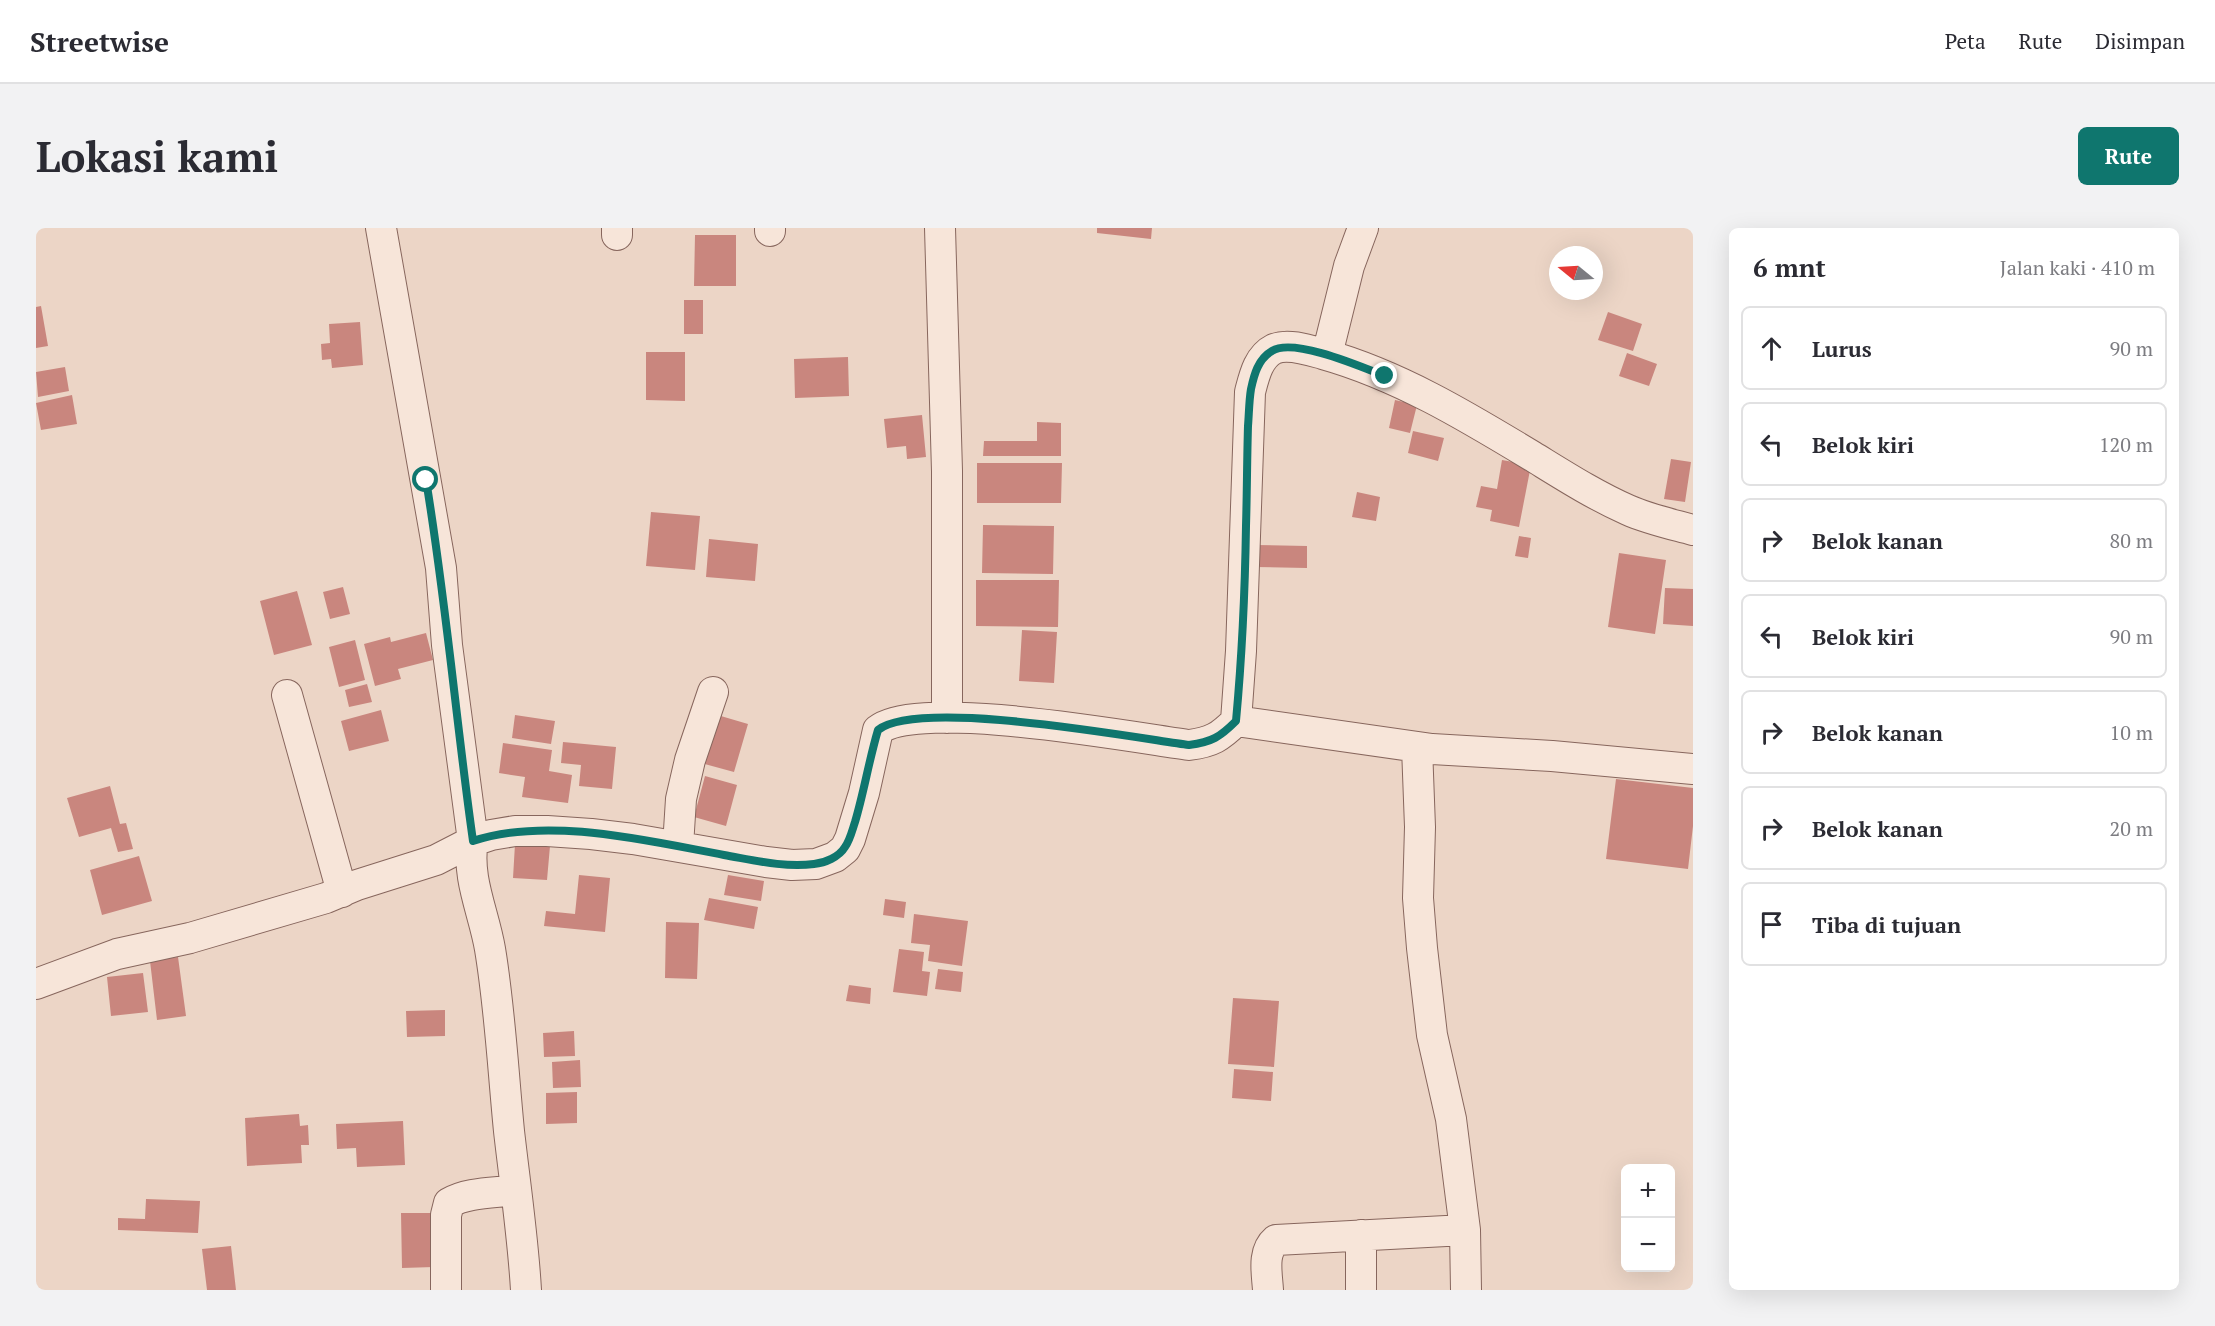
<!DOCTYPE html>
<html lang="id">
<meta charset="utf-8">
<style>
:root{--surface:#fff;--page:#f2f2f3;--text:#2b2b33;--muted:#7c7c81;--line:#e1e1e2;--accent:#0f766e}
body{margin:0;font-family:"PT Serif",serif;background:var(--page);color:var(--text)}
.controls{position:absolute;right:18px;bottom:18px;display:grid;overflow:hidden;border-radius:9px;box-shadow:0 6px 24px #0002}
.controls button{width:54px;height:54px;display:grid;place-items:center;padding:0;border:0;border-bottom:2px solid var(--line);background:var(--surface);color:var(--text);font:30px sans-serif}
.compass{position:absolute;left:1513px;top:18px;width:54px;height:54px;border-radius:50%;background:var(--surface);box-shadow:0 6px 24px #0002;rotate:288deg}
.stop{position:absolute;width:18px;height:18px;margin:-14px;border:4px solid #0f766e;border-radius:50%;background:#fff}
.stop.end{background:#0f766e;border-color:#fff;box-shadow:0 2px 6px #0008}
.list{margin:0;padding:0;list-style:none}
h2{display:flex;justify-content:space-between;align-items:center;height:78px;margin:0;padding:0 24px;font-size:26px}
h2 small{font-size:20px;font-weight:400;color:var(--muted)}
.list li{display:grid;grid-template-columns:39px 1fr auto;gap:18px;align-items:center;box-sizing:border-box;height:84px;margin:0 12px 12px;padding:0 12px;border:2px solid var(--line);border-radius:9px}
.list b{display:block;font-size:22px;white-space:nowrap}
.list em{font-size:20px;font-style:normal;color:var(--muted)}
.icon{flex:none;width:33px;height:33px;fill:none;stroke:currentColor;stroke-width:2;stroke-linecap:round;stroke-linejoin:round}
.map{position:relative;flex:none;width:1657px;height:1062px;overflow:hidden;border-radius:9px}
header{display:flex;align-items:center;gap:36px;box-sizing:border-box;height:84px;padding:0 30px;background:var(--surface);border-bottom:2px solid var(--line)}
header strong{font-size:28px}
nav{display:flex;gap:33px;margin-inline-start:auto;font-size:21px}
.intro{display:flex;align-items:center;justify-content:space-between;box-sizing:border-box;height:144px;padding:0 36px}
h1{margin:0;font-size:42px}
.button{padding:15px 27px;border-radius:9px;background:var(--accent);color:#fff;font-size:21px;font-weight:700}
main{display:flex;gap:36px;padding:0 36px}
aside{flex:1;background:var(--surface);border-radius:9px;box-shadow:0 6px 24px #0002}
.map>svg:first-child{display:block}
.building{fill:#c9867e}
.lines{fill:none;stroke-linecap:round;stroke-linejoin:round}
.minor-casing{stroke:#87665d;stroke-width:32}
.minor{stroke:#f7e5d9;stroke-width:30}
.route{stroke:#0f766e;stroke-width:8}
</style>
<header>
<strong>Streetwise</strong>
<nav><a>Peta</a><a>Rute</a><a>Disimpan</a></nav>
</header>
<div class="intro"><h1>Lokasi kami</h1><a class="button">Rute</a></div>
<main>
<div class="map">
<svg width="1657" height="1062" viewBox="0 0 1657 1062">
<rect width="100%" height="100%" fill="#ecd5c6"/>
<!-- building -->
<path class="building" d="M1061,0H1116L1115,11L1061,5Z
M659,7H700V58H658Z
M648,72H667V106H648Z
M5,78L12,118L0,120V79Z
M1572,84L1606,96L1597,123L1562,112Z
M324,94L327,137L296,140L295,131L286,132L285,116L294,115L293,96Z
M610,124H649V173L610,172Z
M1591,125L1621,136L1613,158L1583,148Z
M812,129L813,168L759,170L758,131Z
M29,139L33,163L2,169L0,144Z
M36,167L41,196L5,202L0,175Z
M1359,172L1381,177L1374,205L1353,200Z
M886,187L890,229L871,231L870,218L851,220L848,191Z
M1001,194L1025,195V228H947L948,213H1001Z
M1377,203L1408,210L1402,233L1372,225Z
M1635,231L1655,234L1649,274L1628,271Z
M1466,232L1495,237L1483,299L1454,293L1456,282L1440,279L1445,258L1461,261Z
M941,235H1026L1025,275H941Z
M1321,264L1344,269L1340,293L1316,289Z
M615,284L664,288L659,342L610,338Z
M947,297L1018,298L1017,346L946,345Z
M1483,308L1495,310L1492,330L1479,328Z
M673,311L722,316L719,353L670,349Z
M1220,317L1271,318V340L1219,339Z
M1583,325L1630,332L1619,406L1572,399Z
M940,352H1023L1022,399L940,398Z
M307,359L314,386L294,391L287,364Z
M1629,360L1657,361V398L1627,396Z
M261,363L276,417L238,427L224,373Z
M986,402L1021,404L1018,455L983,453Z
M390,405L397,432L362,441L365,451L339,458L328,416L354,409L355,414Z
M319,412L329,452L303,459L293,419Z
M331,456L336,474L313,479L309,462Z
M345,482L353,513L313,523L305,493Z
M678,486L712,496L698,544L665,535Z
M479,487L519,493L515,516L476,510Z
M527,514L580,519L576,561L543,558L545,537L525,535Z
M467,515L516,522L513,543L536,547L532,575L486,569L489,549L463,545Z
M669,548L701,557L690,598L658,589Z
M1580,551L1657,560V598L1652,641L1570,631Z
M74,558L84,596L90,595L97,621L82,624L75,600L43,609L31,570Z
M479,616L514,618L511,652L477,650Z
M103,628L116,673L66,687L54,642Z
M543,647L574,650L569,704L508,698L510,683L539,686Z
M692,647L728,653L725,673L688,667Z
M673,670L722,679L718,701L668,692Z
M849,671L870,674L868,690L847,687Z
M878,686L932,693L926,738L892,733L894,717L875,715Z
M630,694L663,695L661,751L629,750Z
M863,721L888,724L886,743L894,744L891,768L857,764Z
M142,729L150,788L121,792L114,733Z
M902,741L927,744L925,764L899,761Z
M107,745L112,784L75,788L71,749Z
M813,757L835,760L834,776L810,773Z
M1197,770L1243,773L1238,839L1192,836Z
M409,782V808L371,809L370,783Z
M538,803L539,828L508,829L507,805Z
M544,832L545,859L517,860L516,834Z
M1198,841L1237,844L1235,873L1196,870Z
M541,864V895L510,896V865Z
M263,886L264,898L272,897L273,917H265L266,935L211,938L209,890Z
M367,893L369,937L321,939L320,920L301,921L300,896Z
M110,971L164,973L162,1005L82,1002V990L109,991Z
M365,985H397L398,1039L366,1040Z
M195,1018L200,1062H171L166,1021Z"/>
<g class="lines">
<defs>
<path id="minor" d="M345,0L405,340L411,417L437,613C430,649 448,685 454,721C464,781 467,842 473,903C479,956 487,1009 490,1062
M581,0V7
M904,0L911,243V490
M734,3V0
M1291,127L1313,38L1327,0
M251,467L306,664
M1200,493L1396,521L1516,528L1657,541
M642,618L645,571L654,532L677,464
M0,756L81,726L154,710L290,670L321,657L400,632L437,613L455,607L479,603H511L555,606L597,611L730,634L756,637L780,636L799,629L809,621L814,611L828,565L842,502C882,470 1095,509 1153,517C1176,514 1184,509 1200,493L1205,423L1214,164C1218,149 1222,129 1238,121C1252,115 1273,122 1287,126C1362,147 1430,188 1496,228C1527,247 1558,267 1592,282C1612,291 1635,296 1657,302
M1429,1002L1430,1062
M410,1062V987L413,975C431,964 459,965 480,962
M1232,1062C1231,1045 1226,1024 1240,1012L1429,1002L1415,891L1396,807L1386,720L1382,670L1384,599L1381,519
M1325,1062V1007"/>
</defs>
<!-- minor casing -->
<use href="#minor" class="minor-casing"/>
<!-- minor -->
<use href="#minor" class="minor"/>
</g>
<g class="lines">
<!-- route -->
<path class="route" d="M390,252C410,372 420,493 437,613C512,588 612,613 688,627C717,632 749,640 778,636C789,635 803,629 809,619C814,612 816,603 819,594C828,564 833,532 842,502C883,470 1095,509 1153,517C1176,514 1184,509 1200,493C1206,428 1209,363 1210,298C1211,264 1211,231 1212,198C1213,186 1213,173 1215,161C1218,147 1222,131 1236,123C1257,109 1326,139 1349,148"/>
</g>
</svg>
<div class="controls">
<button>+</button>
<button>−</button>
</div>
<svg class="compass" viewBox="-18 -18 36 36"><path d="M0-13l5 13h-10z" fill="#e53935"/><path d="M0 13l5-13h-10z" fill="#7c7c81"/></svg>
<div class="stop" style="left:390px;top:252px"></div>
<div class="stop end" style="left:1349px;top:148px"></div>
</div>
<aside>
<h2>6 mnt<small>Jalan kaki · 410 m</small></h2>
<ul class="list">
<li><svg class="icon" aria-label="ahead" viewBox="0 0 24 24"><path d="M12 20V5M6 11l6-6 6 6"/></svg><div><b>Lurus</b></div><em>90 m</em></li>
<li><svg class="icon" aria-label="left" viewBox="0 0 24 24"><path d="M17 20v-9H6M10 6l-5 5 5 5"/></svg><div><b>Belok kiri</b></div><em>120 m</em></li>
<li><svg class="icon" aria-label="right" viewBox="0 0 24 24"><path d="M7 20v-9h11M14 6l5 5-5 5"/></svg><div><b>Belok kanan</b></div><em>80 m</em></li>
<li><svg class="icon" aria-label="left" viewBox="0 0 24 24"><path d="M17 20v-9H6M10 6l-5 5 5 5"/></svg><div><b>Belok kiri</b></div><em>90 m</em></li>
<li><svg class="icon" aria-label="right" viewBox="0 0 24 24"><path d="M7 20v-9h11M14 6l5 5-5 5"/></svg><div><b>Belok kanan</b></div><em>10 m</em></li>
<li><svg class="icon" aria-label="right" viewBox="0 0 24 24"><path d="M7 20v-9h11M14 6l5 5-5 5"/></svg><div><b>Belok kanan</b></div><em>20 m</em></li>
<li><svg class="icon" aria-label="arrive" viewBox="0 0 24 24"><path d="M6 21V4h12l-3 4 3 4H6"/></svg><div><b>Tiba di tujuan</b></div></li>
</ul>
</aside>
</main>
